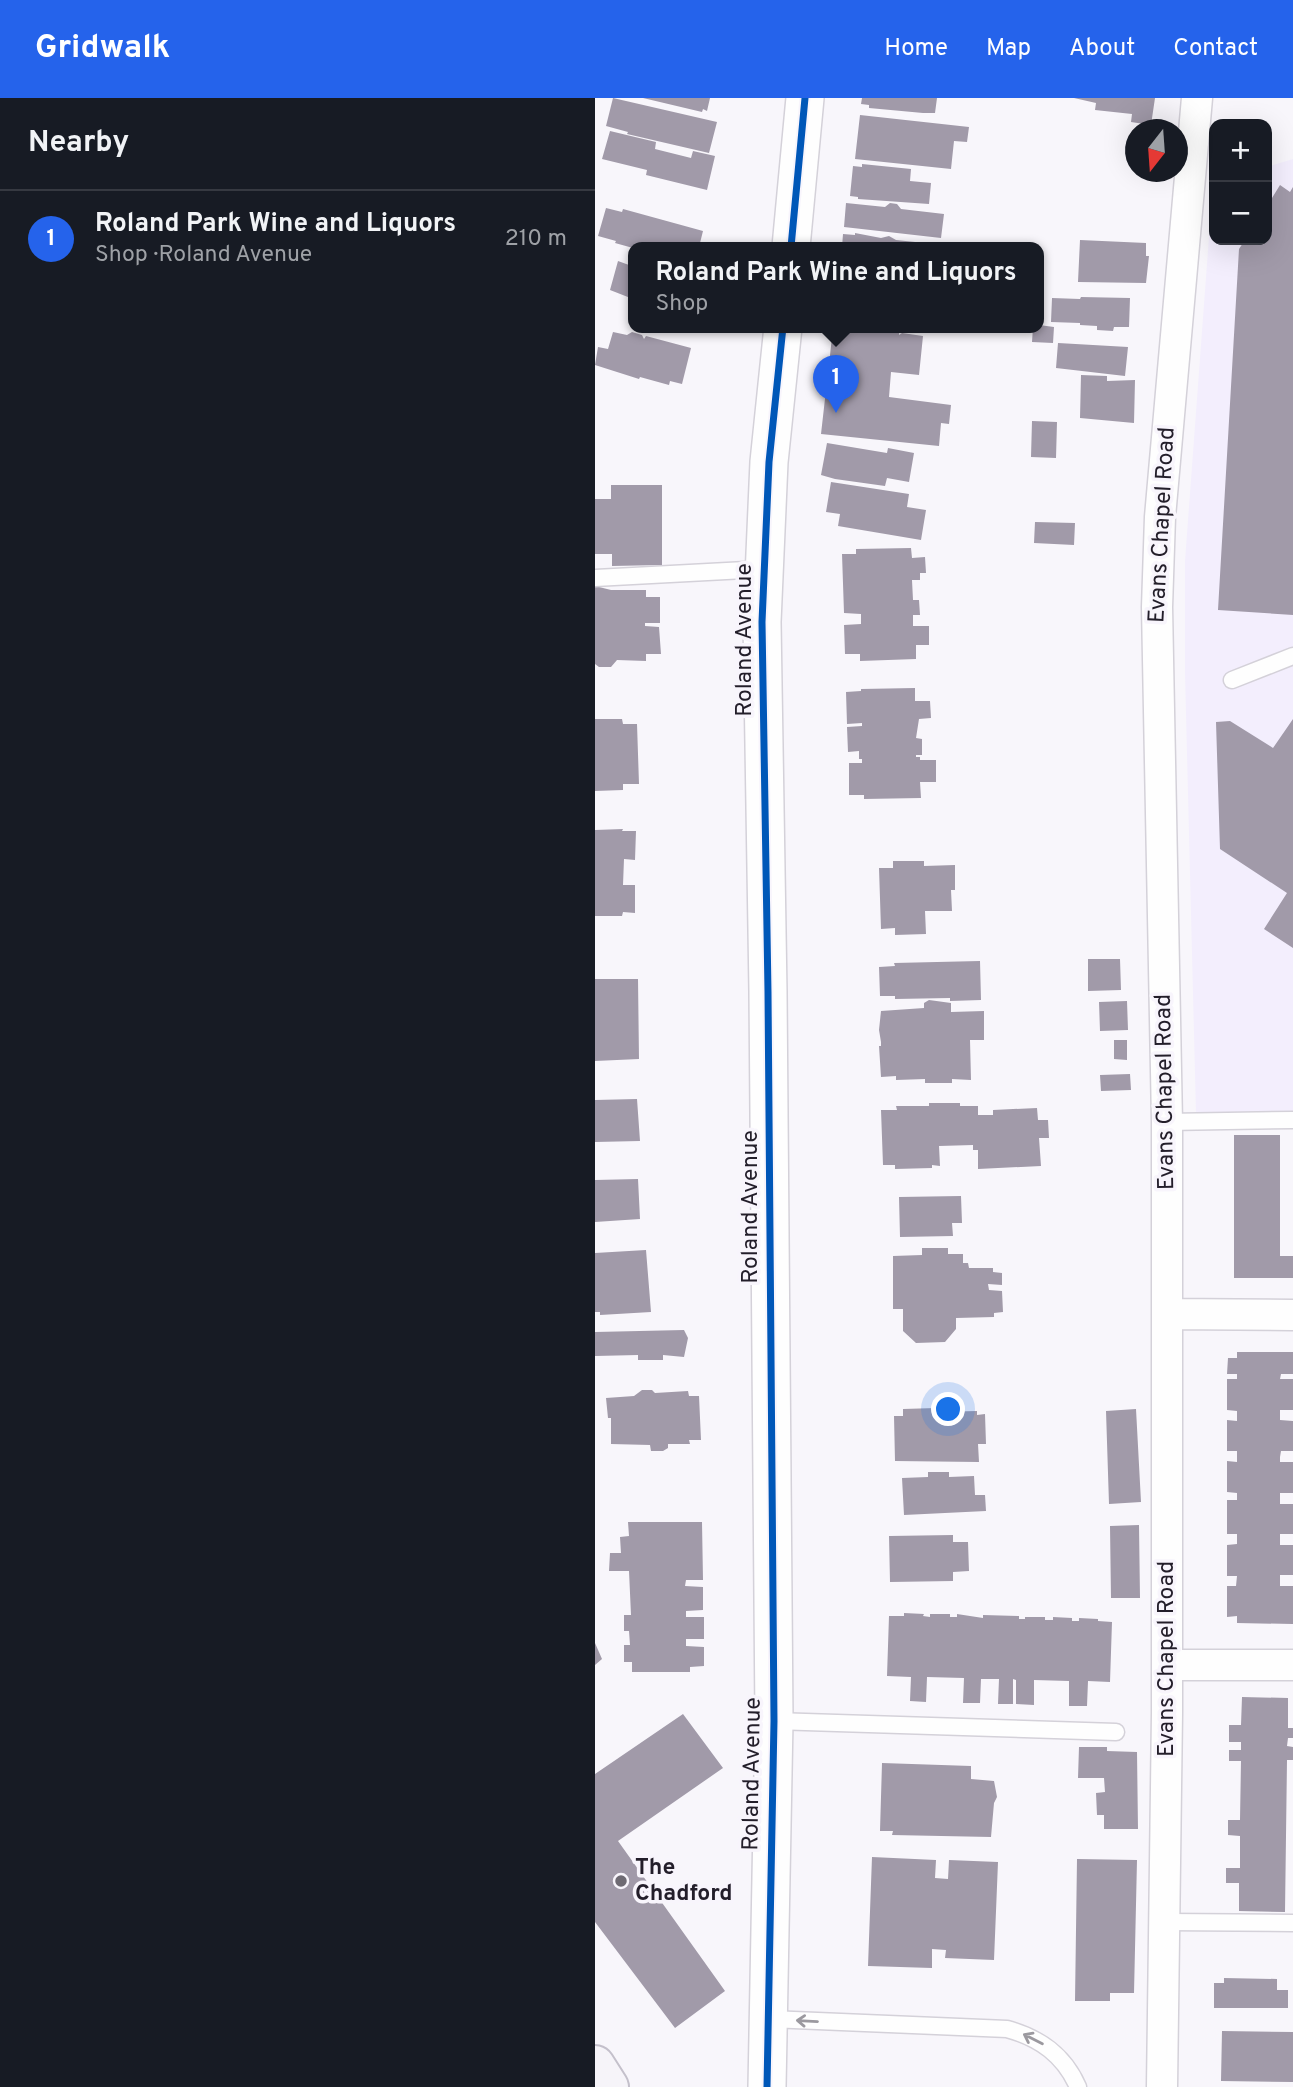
<!DOCTYPE html>
<meta charset="utf-8">
<style>
:root{--surface:#171b24;--page:#20242c;--text:#f1f3f6;--muted:#9ea1a6;--line:#363941;--accent:#2563eb}
body{margin:0;font-family:Overpass,sans-serif;background:var(--page);color:var(--text)}
.controls{position:absolute;right:21px;top:21px;display:grid;overflow:hidden;border-radius:14px;box-shadow:0 7px 28px #0002}
.controls button{width:63px;height:63px;display:grid;place-items:center;padding:0;border:0;border-bottom:2px solid var(--line);background:var(--surface);color:var(--text);font:35px sans-serif}
.compass{position:absolute;left:530px;top:21px;width:63px;height:63px;border-radius:50%;background:var(--surface);box-shadow:0 7px 28px #0002;rotate:197deg}
.you{position:absolute;left:354px;top:1312px;width:24px;height:24px;margin:-18px;border:5px solid #fff;border-radius:50%;background:#1a73e8;box-shadow:0 0 0 10px #1a73e833}
.badge{display:grid;place-items:center;width:46px;height:46px;border-radius:50%;background:var(--accent);color:#fff;font-size:23px;font-weight:700}
.pin{position:absolute;translate:-50% -58px;filter:drop-shadow(0 2px 4px #0008)}
.pin::after{content:'';position:absolute;top:37px;width:24px;height:21px;background:inherit;clip-path:polygon(0 0,100% 0,50% 100%)}
.popup{position:absolute;left:33px;top:144px;width:416px;height:91px;box-sizing:border-box;display:grid;place-content:center;border-radius:14px;background:var(--surface);filter:drop-shadow(0 2px 5px #0005);font-size:23px;white-space:nowrap;color:var(--muted)}
.popup b{font-size:26px;color:var(--text)}
.popup::after{content:'';position:absolute;left:50%;top:100%;margin-left:-14px;border:14px solid transparent;border-top-color:var(--surface)}
.list{margin:0;padding:0;list-style:none}
h2{display:flex;justify-content:space-between;align-items:center;height:91px;margin:0;padding:0 28px;font-size:30px}
h2 small{font-size:23px;font-weight:400;color:var(--muted)}
.list li{display:grid;grid-template-columns:46px 1fr auto;gap:21px;align-items:center;box-sizing:border-box;height:98px;padding:0 28px;border-top:2px solid var(--line)}
.list b{display:block;font-size:26px;white-space:nowrap}
.list p{margin:0;font-size:23px;white-space:nowrap;color:var(--muted)}
.list em{font-size:23px;font-style:normal;color:var(--muted)}
.map{position:relative;flex:none;width:698px;height:1989px;overflow:hidden}
header{display:flex;align-items:center;gap:42px;box-sizing:border-box;height:98px;padding:0 35px;background:var(--accent);color:#fff}
header strong{font-size:33px}
nav{display:flex;gap:38px;margin-inline-start:auto;font-size:24px}
main{display:flex}
aside{flex:1;background:var(--surface)}
.map>svg:first-child{display:block}
.built{fill:#f3eefd}
.building{fill:#a19aa9}
.lines{fill:none;stroke-linecap:round;stroke-linejoin:round}
.service-casing{stroke:#d4d1d9;stroke-width:19}
.minor-casing{stroke:#d4d1d9;stroke-width:33}
.tertiary-casing{stroke:#d4d1d9;stroke-width:40}
.primary-casing{stroke:#c4c0cb;stroke-width:42}
.service{stroke:#fefefe;stroke-width:16}
.minor{stroke:#fefefe;stroke-width:30}
.tertiary{stroke:#fefefe;stroke-width:37}
.primary{stroke:#f6f4f9;stroke-width:38}
.cycleway-casing{stroke:#f8f5fc;stroke-width:11}
.cycleway{stroke:#0057b8;stroke-width:7}
.oneway{stroke:#9b999f}
.poi-dot{fill:#6e6a73;stroke:#f8f5fc;stroke-width:2.5}
.labels{text-anchor:middle;dominant-baseline:central;stroke-width:7;stroke-linejoin:round;paint-order:stroke}
.street-label{font-size:23px;fill:#231e2a;stroke:#f8f5fc}
.poi-label{font-size:23px;font-weight:bold;fill:#231e2a;stroke:#f8f5fc;text-anchor:start}
</style>
<header>
<strong>Gridwalk</strong>
<nav><a>Home</a><a>Map</a><a>About</a><a>Contact</a></nav>
</header>
<main>
<aside>
<h2>Nearby<small></small></h2>
<ul class="list">
<li><span class="badge">1</span><div><b>Roland Park Wine and Liquors</b><p>Shop · Roland Avenue</p></div><em>210 m</em></li>
</ul>
</aside>
<div class="map">
<svg width="698" height="1989" viewBox="0 0 698 1989">
<rect width="100%" height="100%" fill="#f8f6fb"/>
<!-- built -->
<path class="built" d="M698,61V1013L601,1015L590,575V463L618,85H619V142H672V69Z"/>
<!-- building -->
<path class="building" d="M18,0L122,24L114,55L32,36L33,34L11,28Z
M48,0H115L112,13L108,11L107,14Z
M267,0H342L340,15H328L274,10V7L266,6Z
M479,0H560L556,27L536,24L537,16L500,12L501,5Z
M265,17L374,29L372,44L359,43L356,71L260,61Z
M15,33L61,44L60,51L96,60L98,53L120,58L112,92L51,77L52,72L7,61Z
M267,66L316,71L315,83L336,85L334,106L263,101V99L255,98L258,68L267,69Z
M685,87L695,94L698,89V517L623,512L644,151L650,142H672V108Z
M251,105L290,109L295,105L302,106L306,111L349,116L346,140L249,129Z
M11,110L27,114L28,111L108,133L104,149L38,150L20,145L21,143L3,138Z
M260,135L286,140L294,138L301,142L349,147V149H247L248,136L260,137Z
M485,142L551,145V158H554L551,185L483,184Z
M36,161L38,162V201L15,192L23,163L34,167Z
M486,199L535,200L534,229H519L518,233L502,232V228L485,227V225L456,224L457,200L485,201Z
M444,227L459,229L458,245L437,244L438,229H444Z
M238,229H304V237L307,235L328,238L324,277L296,274L294,299L356,307L354,326L346,325L344,348L226,336L231,292L224,291L227,266L234,267Z
M18,234L32,237L37,234L47,237L49,241L51,238L96,250L87,286L75,283L74,287L45,279L44,281L0,267L3,249L13,251Z
M463,245L533,249L530,278L461,270Z
M486,277L512,278V283L540,282L539,325L485,320Z
M437,323L462,324L461,360L436,359Z
M232,345L292,355L293,350L319,355L314,384L292,380L290,388L240,381L226,377Z
M236,384L314,396L312,409L331,412L326,442L243,428L245,416L231,414Z
M16,387H67V467L17,468V456H0V401H16Z
M440,424L480,425L479,447L439,445Z
M316,450L317,460L330,459L331,475H325V482H317L318,502H324L325,517H318V528H334V547H321V561L265,563V556H250L249,527L266,526V516L249,515L247,456H261V451Z
M0,488L16,492H51V499H65V525H50V528L64,529L66,556H51V563L22,562L16,569H4L0,566Z
M320,590V603H335L336,620L324,621L321,640L327,641V657H321V659H325V662H341V684H325L326,700L269,701V697H254V665H267V661H264V653L253,654L252,629L267,628V625L252,626L251,594L266,593V591Z
M0,621H27L28,626H42L44,686H28V692L0,693Z
M698,621V850L669,831L692,795L625,751L621,624L635,623L678,650Z
M28,731L27,733H41L40,762L29,761L28,787H40V815L28,814L27,818H0V732Z
M298,763H329V768L360,767V792H356L357,813H330L331,836L300,837V830L286,831L284,770H298Z
M493,861H525L526,892L493,893Z
M385,863L386,902L355,903V900L300,901V898H285L284,869L300,868L299,865Z
M0,881H43L44,961L0,963Z
M334,902L356,905V914L389,913V942H375L376,982L357,981V985H330V981L301,982V978L286,979L284,948H286V944L284,932L286,913L329,910V905Z
M532,903L533,932L505,933L504,904Z
M519,942H532V962L519,961Z
M535,976L536,992L506,993L505,977Z
M42,1001L45,1043L0,1044V1002Z
M334,1005H365V1008H383V1017H398V1012L442,1010L443,1022H453L454,1040H444L446,1068L383,1071V1052H378V1047L344,1048L345,1068L337,1067V1070L300,1071V1067H288L286,1012H302L301,1008H334Z
M639,1037H685V1158H698V1180H639Z
M43,1081L45,1121L0,1124V1082Z
M366,1098L367,1125H357L358,1138L305,1139L304,1099Z
M327,1150H353V1156H368V1165H373L374,1170H398V1174L407,1175V1187L393,1186L394,1192L407,1193L408,1214L399,1215V1219L361,1220V1231L350,1244L321,1245L308,1233V1211H298V1158L327,1157Z
M51,1152L56,1214L5,1217V1214H0V1155Z
M89,1232L93,1240L89,1259L68,1257V1262H43V1257L0,1258V1234Z
M642,1254H698V1276H686L685,1281H698V1312H685V1322L698,1323V1353H686L685,1359V1364H698V1395H685V1406H698V1436H685V1447H698V1477H685V1488H698V1526L642,1525V1518L632,1519V1488H641L642,1478H632V1447L642,1446V1436H632V1402H642V1395L632,1394V1363L642,1364V1353H632V1322L642,1323V1313L632,1312V1281H642V1276H632L633,1260H642Z
M47,1292H57L60,1295L93,1293L94,1298H104L106,1342H94L95,1346H73V1350L68,1353H56L55,1347L16,1346V1320H13L11,1300L39,1298Z
M341,1310V1314L382,1313V1317L390,1316L391,1346H383L384,1364L300,1363L299,1318H308V1311Z
M541,1311L546,1404L514,1406L511,1313Z
M333,1374H354V1379L379,1378L380,1397H390L391,1413L309,1417L307,1380L333,1379Z
M33,1424H107L108,1482H91L90,1488L108,1489V1512L91,1513V1519H109V1541H91V1548L109,1549V1568L95,1569V1574H37V1564H29V1547H35L34,1533H29V1517H36L34,1473H14L15,1455H26L25,1439L34,1438Z
M544,1427L545,1500H516L515,1428Z
M358,1437V1444H373L374,1473L358,1474V1483L295,1484L294,1438Z
M309,1515L329,1516L328,1518L335,1519V1516H355V1519H362V1516L388,1520V1517L424,1518V1521H430V1519H450V1522H458V1519L477,1520V1523H484V1520L503,1521V1523L517,1524L515,1584L493,1583L492,1608H474V1583L439,1582V1607L421,1606V1582L418,1581V1606H403L404,1581H386L385,1605H368L369,1580L332,1579L331,1604L315,1603L316,1579L292,1578L294,1518H309Z
M0,1545L7,1561L0,1567Z
M647,1599L693,1600V1630H698V1640H693L692,1648L698,1649V1662H692L690,1814L644,1813V1785H631V1770H645V1738L633,1737V1722H645L646,1663H634V1652H646V1644H634V1627H646Z
M88,1616L128,1670L23,1743L130,1893L80,1930L0,1824V1676Z
M484,1649H512V1653L542,1654L543,1731H509V1717H502L501,1695L510,1694L509,1680H483Z
M287,1665L376,1668V1681L399,1683L402,1699L399,1705L396,1739L297,1737L298,1733H285Z
M277,1759L341,1762L340,1780L353,1781L354,1762L403,1764L399,1862L350,1860L351,1852L337,1851V1870L273,1868Z
M482,1761L542,1762L539,1895H515V1903H480Z
M629,1880L682,1881V1892H693V1910H619V1885H629Z
M627,1933L698,1934V1984L626,1983Z"/>
<g class="lines">
<defs>
<path id="service" d="M0,480L170,471
M637,582L698,558
M572,1024L698,1022
M179,1623L521,1634
M570,1824L698,1825
M175,1921L412,1931C445,1940 469,1957 483,1989"/>
<path id="minor" d="M572,1216L698,1217
M572,1567H698
M567,1989L572,1615V1024L562,509L565,419L602,0"/>
<path id="tertiary" d="M196,149L210,0
M172,1989L179,1623L173,894L167,524L174,364L188,229"/>
<path id="primary" d="M0,1967L14,1989"/>
</defs>
<!-- service casing -->
<use href="#service" class="service-casing"/>
<!-- minor casing -->
<use href="#minor" class="minor-casing"/>
<!-- tertiary casing -->
<use href="#tertiary" class="tertiary-casing"/>
<!-- primary casing -->
<use href="#primary" class="primary-casing"/>
<!-- service -->
<use href="#service" class="service"/>
<!-- minor -->
<use href="#minor" class="minor"/>
<!-- tertiary -->
<use href="#tertiary" class="tertiary"/>
<!-- primary -->
<use href="#primary" class="primary"/>
<defs>
<path id="cycleway" d="M196,149L210,0
M172,1989L179,1623L173,894L167,524L174,364L188,229"/>
</defs>
<!-- cycleway casing -->
<use href="#cycleway" class="cycleway-casing"/>
<!-- cycleway -->
<use href="#cycleway" class="cycleway"/>
</g>
<!-- one-way arrows -->
<defs><path id="oneway-shaft" d="M-6 0H5M1.5-3L5.5 0L1.5 3" fill="none" stroke-width="1.6" stroke-linecap="round" stroke-linejoin="round" transform="scale(1.75)"/></defs>
<g class="oneway">
<use href="#oneway-shaft" transform="translate(212 1923) rotate(-177)"/>
<use href="#oneway-shaft" transform="translate(438 1941) rotate(-153)"/>
</g>
<!-- markers -->
<circle class="poi-dot" cx="26" cy="1783" r="7"/>
<g class="labels">
<!-- street labels -->
<g class="street-label">
<text transform="translate(568 427) rotate(-87)">Evans Chapel Road</text>
<text transform="translate(150 542) rotate(-90)">Roland Avenue</text>
<text transform="translate(571 994) rotate(-91)">Evans Chapel Road</text>
<text transform="translate(156 1109) rotate(-90)">Roland Avenue</text>
<text transform="translate(572 1561) rotate(-90)">Evans Chapel Road</text>
<text transform="translate(158 1676) rotate(-89)">Roland Avenue</text>
</g>
<!-- poi labels -->
<g class="poi-label">
<text x="40" y="1770">The<tspan x="40" dy="26">Chadford</tspan></text>
</g>
</g>
</svg>
<div class="controls">
<button>+</button>
<button>−</button>
</div>
<svg class="compass" viewBox="-18 -18 36 36"><path d="M0-13l5 13h-10z" fill="#e53935"/><path d="M0 13l5-13h-10z" fill="#9ea1a6"/></svg>
<div class="you"></div>
<div class="pin badge" style="left:241px;top:315px">1</div>
<div class="popup"><b>Roland Park Wine and Liquors</b>Shop</div>
</div>
</main>
